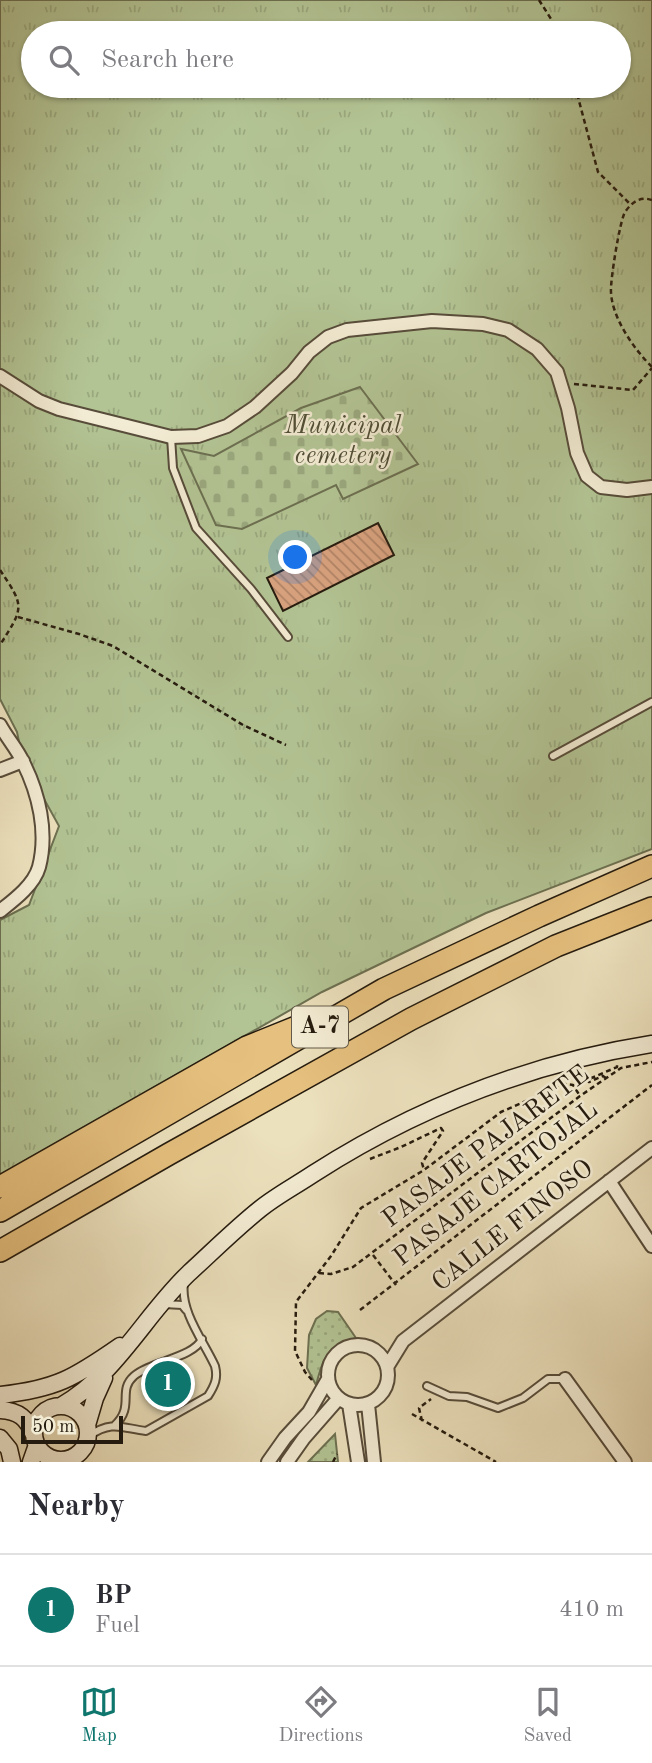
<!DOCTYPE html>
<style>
:root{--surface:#fff;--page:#f7f7f7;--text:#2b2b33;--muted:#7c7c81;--line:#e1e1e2;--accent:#0f766e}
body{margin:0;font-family:"Old Standard TT",serif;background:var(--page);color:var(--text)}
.scale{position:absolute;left:21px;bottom:18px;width:102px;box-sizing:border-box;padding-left:7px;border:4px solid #251b0e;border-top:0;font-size:19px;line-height:24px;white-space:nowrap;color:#251b0e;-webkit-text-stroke:5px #f3ecd4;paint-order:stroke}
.you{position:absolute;left:296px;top:558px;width:24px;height:24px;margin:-18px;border:5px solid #fff;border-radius:50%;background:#1a73e8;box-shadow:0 0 0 10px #1a73e833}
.badge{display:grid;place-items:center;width:46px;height:46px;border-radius:50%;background:var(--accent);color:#fff;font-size:23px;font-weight:700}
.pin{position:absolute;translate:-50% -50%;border:4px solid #fff;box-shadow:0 2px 7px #0006}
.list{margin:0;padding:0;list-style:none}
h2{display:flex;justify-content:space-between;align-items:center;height:91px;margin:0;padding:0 28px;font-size:30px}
h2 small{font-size:23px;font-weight:400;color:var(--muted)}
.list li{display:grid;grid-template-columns:46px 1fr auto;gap:21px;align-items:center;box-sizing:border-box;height:112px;padding:0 28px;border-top:2px solid var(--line)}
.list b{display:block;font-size:26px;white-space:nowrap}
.list p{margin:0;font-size:23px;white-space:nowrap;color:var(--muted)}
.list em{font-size:23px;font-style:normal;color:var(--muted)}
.icon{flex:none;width:38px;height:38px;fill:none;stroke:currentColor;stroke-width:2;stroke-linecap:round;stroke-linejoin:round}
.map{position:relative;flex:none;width:652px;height:1462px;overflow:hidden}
.search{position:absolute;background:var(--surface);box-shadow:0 2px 5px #0004;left:21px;right:21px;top:21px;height:77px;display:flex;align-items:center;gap:18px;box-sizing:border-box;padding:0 24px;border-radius:38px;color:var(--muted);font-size:26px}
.sheet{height:203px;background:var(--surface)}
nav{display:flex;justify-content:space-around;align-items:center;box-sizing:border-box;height:98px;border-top:2px solid var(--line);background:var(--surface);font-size:19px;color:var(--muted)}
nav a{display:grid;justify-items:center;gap:4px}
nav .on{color:var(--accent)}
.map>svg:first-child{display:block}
.grass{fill:url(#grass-tufts);stroke:#6c7051;stroke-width:2;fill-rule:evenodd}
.cemetery{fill:url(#cemetery-stones);stroke:#6c7051;stroke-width:2}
.park{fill:url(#park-dots);stroke:#6c7051;stroke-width:2}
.building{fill:url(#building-back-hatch);stroke:#251b0e;stroke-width:2}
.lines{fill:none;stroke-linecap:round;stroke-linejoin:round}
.lane-casing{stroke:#574c3a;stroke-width:10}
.street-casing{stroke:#574c3a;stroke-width:16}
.secondary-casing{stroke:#251b0e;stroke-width:19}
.highway-casing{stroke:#251b0e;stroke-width:24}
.path{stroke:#251b0e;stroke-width:2.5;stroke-dasharray:5 3.5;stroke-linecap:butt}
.lane{stroke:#f3ecd4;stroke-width:6}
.street{stroke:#f3ecd4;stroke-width:12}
.secondary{stroke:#f3ecd4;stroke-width:16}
.highway{stroke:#e6c07e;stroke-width:21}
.labels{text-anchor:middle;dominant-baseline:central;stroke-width:5;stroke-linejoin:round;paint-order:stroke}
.shield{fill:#f3ecd4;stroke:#635a49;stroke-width:2}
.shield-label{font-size:24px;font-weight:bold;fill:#251b0e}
.park-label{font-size:26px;font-style:italic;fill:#504e36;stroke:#f3ecd4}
.street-label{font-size:26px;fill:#251b0e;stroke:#f3ecd4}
</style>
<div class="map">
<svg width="652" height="1462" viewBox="0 0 652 1462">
<defs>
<pattern id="grass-tufts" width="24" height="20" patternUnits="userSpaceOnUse" patternTransform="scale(1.75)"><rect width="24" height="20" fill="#b3c494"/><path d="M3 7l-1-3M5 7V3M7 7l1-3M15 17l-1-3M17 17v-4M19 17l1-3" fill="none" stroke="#9aa87e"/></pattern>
<pattern id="cemetery-stones" width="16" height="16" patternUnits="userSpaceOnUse" patternTransform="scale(1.75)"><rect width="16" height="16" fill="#b3c494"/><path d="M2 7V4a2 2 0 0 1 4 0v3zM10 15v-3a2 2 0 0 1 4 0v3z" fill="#9aa87e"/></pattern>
<pattern id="park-dots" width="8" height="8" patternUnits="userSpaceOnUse" patternTransform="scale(1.75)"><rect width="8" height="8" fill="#b3c494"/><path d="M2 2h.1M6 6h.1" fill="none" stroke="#9aa87e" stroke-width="1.8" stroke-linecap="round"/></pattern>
<pattern id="building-back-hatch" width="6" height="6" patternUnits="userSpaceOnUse" patternTransform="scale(1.75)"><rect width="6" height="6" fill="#daa380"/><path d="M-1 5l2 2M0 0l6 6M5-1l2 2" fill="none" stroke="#b18467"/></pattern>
</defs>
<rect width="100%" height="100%" fill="#ece1bd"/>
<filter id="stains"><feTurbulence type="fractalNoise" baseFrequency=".00286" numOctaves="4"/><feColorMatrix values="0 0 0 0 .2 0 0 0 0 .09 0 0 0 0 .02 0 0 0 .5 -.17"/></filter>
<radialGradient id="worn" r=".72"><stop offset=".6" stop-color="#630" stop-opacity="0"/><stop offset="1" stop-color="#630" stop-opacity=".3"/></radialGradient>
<!-- grass -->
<path class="grass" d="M0,0H652V849L486,913L322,992L0,1175V920L29,905L59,826L23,761L17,732L0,699ZM33,33H619V86H33Z"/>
<!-- cemetery -->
<path class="cemetery" d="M360,387L418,464L343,499L336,485L242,529L216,525L181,449L214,456L301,408Z"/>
<!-- park -->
<path class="park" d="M327,1311L338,1312L356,1338C327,1344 323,1359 316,1385L307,1368L309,1335L316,1319Z
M335,1434L338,1462H308L309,1461Z"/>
<!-- building -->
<path class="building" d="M378,523L394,555L283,611L267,578Z"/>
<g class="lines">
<defs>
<path id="lane" d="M171,437L173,468L196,528L251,589L288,637
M553,756L652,702
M164,1304L182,1305L186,1310
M427,1386L449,1396L467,1397L498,1408L523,1398L548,1379H565
M115,1425C135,1406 117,1391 134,1376C151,1361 193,1358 202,1339
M89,1436C112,1420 122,1428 146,1431L208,1396C215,1385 218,1378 215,1366C204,1342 180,1311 184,1284"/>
<path id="street" d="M0,376L39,401L59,409L171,437L198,436L227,426L255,407L292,373L309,352L328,337L347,330L432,321L483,324L508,330L537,349L557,372L568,408L577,453L587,476L601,487L627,490L652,487
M0,725C7,738 17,749 23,762C39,794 48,832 39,867C34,885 14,900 0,911
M0,770L23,761
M609,1181L652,1246
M328 1375a30 30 0 1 1 60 0a30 30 0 1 1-60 0Z
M387,1367L403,1341L652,1148
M565,1379L625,1462
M349,1404L358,1462
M368,1404L374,1462
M268,1462L285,1438L309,1412L328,1379
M287,1462L304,1438L339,1398"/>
<path id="secondary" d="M0,1395C56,1389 74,1378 120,1346
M34 1433a27 27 0 1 1 54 0a27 27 0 1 1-54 0Z
M61,1406C116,1375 144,1316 189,1273C212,1252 235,1229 260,1209C276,1196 295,1186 313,1174C416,1108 531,1063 652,1044
M0,1410C19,1411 27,1418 34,1435
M87,1425L95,1398L104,1378
M0,1438L9,1449L12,1462
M31,1462L37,1445"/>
<path id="highway" d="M0,1187L247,1047L299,1026
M0,1211L384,989L539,916L652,866
M0,1251L169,1154L411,1019L556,946L652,908"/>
</defs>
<!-- lane casing -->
<use href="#lane" class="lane-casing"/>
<!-- street casing -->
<use href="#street" class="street-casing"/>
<!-- secondary casing -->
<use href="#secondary" class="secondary-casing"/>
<!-- highway casing -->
<use href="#highway" class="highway-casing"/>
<!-- path -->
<path class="path" d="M539,0L560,33
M575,86L598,172L631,205
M652,200C640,196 632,202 625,212C620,220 610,281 611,292C612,318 634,349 652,367
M574,384L633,390L652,368
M0,570C25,607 24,607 0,645
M18,617L79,634L113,646L243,725L286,745
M606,1078L603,1076L589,1082L587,1080L617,1067V1064
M370,1159L401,1147L441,1128L443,1131L422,1163L424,1170
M373,1255L396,1285
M319,1273L331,1274L353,1267L580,1096L621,1068L652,1062
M360,1310L652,1085
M312,1380L305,1372L295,1351L296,1302L331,1256L361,1208L424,1170L501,1112L565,1084L573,1085L580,1096
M412,1414L496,1462
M422,1421L419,1408L431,1399
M333,1462L337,1454"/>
<!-- lane -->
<use href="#lane" class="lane"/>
<!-- street -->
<use href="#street" class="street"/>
<!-- secondary -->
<use href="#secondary" class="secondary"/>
<!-- highway -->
<use href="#highway" class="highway"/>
</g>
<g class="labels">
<!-- shield labels -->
<rect class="shield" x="292" y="1006.5" width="56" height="41" rx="5"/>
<g class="shield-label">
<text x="320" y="1027">A-7</text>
</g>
<!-- park labels -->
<g class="park-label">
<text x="343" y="426">Municipal<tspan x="343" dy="30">cemetery</tspan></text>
</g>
<!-- street labels -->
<g class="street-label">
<text transform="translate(486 1147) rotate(-37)">PASAJE PAJARETE</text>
<text transform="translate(496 1184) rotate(-38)">PASAJE CARTOJAL</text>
<text transform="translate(513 1226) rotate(-38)">CALLE FINOSO</text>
</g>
</g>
<rect width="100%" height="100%" filter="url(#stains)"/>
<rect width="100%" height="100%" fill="url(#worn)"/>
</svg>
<div class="scale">50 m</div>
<div class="you"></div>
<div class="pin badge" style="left:168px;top:1384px">1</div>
<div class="search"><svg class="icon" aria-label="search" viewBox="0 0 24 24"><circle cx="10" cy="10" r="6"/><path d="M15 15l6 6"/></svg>Search here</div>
</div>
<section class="sheet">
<h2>Nearby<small></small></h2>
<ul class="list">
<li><span class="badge">1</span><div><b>BP</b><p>Fuel</p></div><em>410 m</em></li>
</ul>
</section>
<nav>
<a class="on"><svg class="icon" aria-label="map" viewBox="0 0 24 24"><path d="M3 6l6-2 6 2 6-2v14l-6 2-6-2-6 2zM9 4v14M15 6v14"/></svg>Map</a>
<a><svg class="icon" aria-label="directions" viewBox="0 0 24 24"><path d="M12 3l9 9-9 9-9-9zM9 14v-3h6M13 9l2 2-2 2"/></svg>Directions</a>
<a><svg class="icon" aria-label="saved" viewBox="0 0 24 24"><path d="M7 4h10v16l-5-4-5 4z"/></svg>Saved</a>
</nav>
